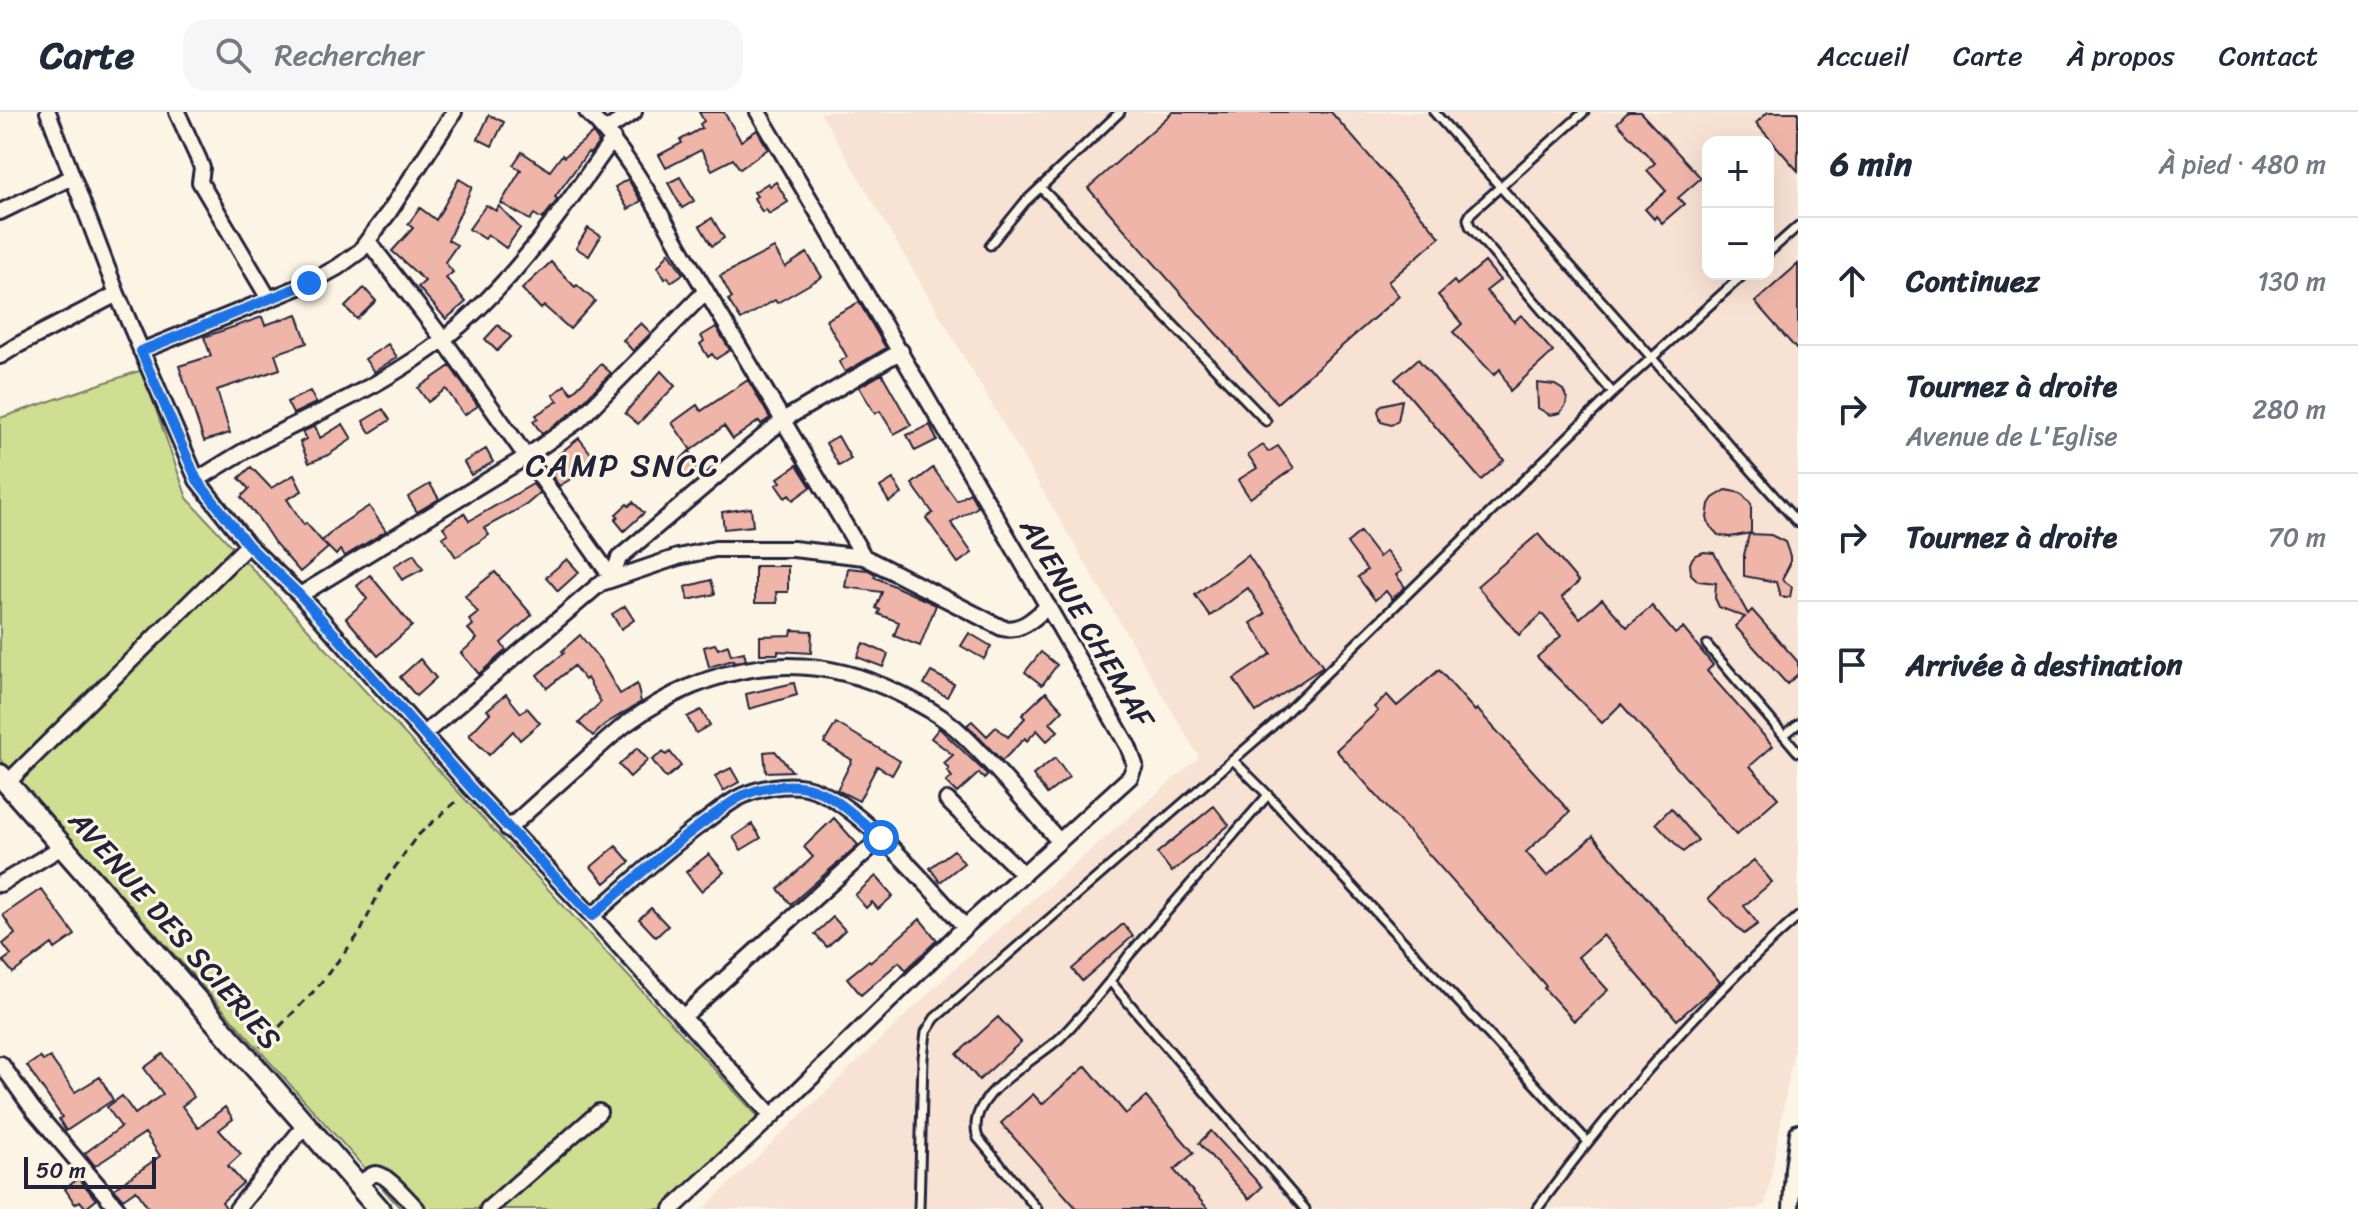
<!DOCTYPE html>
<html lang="fr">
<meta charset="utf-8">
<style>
:root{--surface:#fff;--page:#f6f6f7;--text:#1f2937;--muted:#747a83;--line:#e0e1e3}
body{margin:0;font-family:Sriracha,sans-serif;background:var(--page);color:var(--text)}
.controls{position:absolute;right:24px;top:24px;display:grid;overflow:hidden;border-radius:16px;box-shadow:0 8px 32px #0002}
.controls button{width:72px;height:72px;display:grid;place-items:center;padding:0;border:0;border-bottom:2px solid var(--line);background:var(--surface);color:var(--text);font:40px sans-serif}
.scale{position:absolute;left:24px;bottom:20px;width:132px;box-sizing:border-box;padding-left:8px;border:4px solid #22223b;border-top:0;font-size:22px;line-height:28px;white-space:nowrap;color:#22223b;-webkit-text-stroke:6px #fcf5e5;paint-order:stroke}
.stop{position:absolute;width:24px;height:24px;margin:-18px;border:6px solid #1a73e8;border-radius:50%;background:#fff}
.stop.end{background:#1a73e8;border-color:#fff;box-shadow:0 2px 8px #0008}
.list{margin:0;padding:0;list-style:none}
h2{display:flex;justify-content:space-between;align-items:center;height:104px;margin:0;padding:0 32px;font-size:34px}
h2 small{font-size:26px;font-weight:400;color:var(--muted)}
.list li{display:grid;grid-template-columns:52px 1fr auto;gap:24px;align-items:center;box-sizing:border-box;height:128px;padding:0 32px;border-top:2px solid var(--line)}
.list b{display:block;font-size:30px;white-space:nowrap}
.list p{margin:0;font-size:26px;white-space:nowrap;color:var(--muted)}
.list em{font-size:26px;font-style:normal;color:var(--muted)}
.icon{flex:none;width:44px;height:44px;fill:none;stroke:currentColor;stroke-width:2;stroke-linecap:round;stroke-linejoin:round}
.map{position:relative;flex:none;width:1798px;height:1097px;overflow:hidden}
header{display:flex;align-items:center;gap:48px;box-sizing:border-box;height:112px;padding:0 40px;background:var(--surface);border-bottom:2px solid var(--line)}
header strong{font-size:38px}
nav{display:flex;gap:44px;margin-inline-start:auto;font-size:28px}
.search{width:560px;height:72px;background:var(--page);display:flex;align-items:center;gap:20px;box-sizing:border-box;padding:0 28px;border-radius:24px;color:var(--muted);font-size:30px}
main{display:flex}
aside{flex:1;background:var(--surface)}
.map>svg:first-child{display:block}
.built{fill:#f8e2d3;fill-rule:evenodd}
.green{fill:#d0de91;stroke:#798066;stroke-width:2}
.building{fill:#efb5a8;stroke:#22223b;stroke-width:2}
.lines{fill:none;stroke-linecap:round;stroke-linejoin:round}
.lane-casing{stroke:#22223b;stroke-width:13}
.street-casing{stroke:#22223b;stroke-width:20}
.secondary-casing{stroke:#22223b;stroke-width:26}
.path{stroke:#22223b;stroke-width:3;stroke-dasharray:8 6;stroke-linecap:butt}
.lane{stroke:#fcf5e5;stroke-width:7}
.street{stroke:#fcf5e5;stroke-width:14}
.secondary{stroke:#fcf5e5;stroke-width:20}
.route{stroke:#1a73e8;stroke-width:10}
.labels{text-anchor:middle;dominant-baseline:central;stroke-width:6;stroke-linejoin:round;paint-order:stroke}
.street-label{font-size:30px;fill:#22223b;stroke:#fcf5e5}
.neighbourhood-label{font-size:32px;letter-spacing:2px;fill:#22223b;stroke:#fcf5e5}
</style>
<header>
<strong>Carte</strong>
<div class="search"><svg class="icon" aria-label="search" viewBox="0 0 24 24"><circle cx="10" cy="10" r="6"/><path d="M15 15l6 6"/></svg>Rechercher</div>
<nav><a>Accueil</a><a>Carte</a><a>À propos</a><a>Contact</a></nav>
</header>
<main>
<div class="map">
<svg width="1798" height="1097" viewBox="0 0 1798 1097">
<rect width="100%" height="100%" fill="#fcf5e5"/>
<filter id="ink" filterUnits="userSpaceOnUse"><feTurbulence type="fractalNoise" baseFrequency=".0125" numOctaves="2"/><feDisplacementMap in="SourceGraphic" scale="16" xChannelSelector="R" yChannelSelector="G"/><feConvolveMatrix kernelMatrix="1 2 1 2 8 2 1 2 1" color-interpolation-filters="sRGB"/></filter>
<g filter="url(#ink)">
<!-- built -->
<path class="built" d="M820,0H1798V915L1766,1091L1758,1097H703L972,840L1199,645ZM1708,30H1768V162H1708Z"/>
<!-- green -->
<path class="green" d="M142,258L187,386L763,1010L681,1097H401L0,647V306Z"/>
<!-- building -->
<path class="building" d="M699,0H724L741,29L757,18L768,37L740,57L733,47L712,58L701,38L666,56L659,43L682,31L680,28L702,16L700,12L704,9Z
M1173,0H1331L1440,125L1388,170L1399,184L1277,291L1088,76Z
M1628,0H1640L1701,66L1678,86L1684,92L1662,111L1656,104L1654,107L1645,97L1666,79L1647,58L1655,51L1617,11Z
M1768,0H1798V59L1756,11Z
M489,3L504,10L492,34L478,27Z
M593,21L599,30L590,42L588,40L555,85L558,87L542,107L534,102L530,108L501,91L521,58L513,53L522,40L550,59L562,43L564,45Z
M680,65L694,89L682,96L668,71Z
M459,67L472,75L448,128L457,133L445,150L453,160L446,166L466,190L446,207L418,175L425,169L392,139L413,116L408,112L420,96L436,108Z
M628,67L641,89L628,97L615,75Z
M776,70L788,90L769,102L766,97L762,100L754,86L757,84L754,80L768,71L770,74Z
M486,93L496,99L499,94L520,116L506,136L488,123L485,127L469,117Z
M712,106L724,126L712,134L700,114Z
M588,116L601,124L589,144L576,136Z
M774,136L785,155L807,141L822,165L777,191L775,188L741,208L728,188L732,186L720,164Z
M669,140L683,162L671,170L668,165L665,167L658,155Z
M551,150L575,175L577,173L595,189L570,217L544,194L541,197L522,177Z
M1485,150L1500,168L1486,179L1514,210L1521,203L1553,240L1510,279L1500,257L1494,263L1453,220L1462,212L1438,183L1454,169L1457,173Z
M1798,152V239L1755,190Z
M364,176L376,189L357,207L345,195Z
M859,190L886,236L845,260L839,250L847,245L826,208Z
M297,202L307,231L275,242L280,257L217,278L230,321L204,329L179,254L211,244L204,225L262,205L265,213Z
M641,211L651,221L633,239L623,228Z
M498,213L511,225L497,239L485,227Z
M716,215L730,238L716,247L712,242L708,245L700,232L704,229L701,224Z
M388,232L397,245L374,260L365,247Z
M1418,247L1504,348L1481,368L1395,267Z
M601,252L611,261L573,300L542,322L533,309L538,306L536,303L558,289L553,283L565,273L572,281Z
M450,254L478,294L464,303L446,277L428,290L418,276Z
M661,259L675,274L638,312L625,301Z
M882,262L911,313L894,322L880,299L875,302L859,275Z
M748,268L770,306L761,312L759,309L733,327L724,314L691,338L672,311L697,293L701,299Z
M1537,271L1555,273L1563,278L1567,287L1566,293L1560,301L1550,303L1538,296Z
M310,279L316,291L293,302L287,290Z
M1402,288L1398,309L1391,313L1381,310L1378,299L1382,293Z
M383,297L390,308L370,321L363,309Z
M343,312L352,327L328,343L309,351L300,330L306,327L302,320L315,314L320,326Z
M930,313L937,328L915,339L907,323Z
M838,324L851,347L839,354L826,331Z
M579,326L596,348L576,364L559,374L551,362L567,353L559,342Z
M1263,333L1268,340L1278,334L1294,356L1250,386L1238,368L1257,356L1248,343Z
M486,337L493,350L471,363L464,350Z
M689,339L700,351L684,367L673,355Z
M797,353L811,375L793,388L789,383L785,386L776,373L781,370L778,366Z
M251,355L271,376L294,363L302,379L287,387L304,413L306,411L328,436L300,460L274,430L259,407L241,385L249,377L239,366Z
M933,356L957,389L970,381L978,395L951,411L972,441L958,451L926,406L933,401L912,372Z
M893,367L902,382L889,390L880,375Z
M430,372L439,387L417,400L408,385Z
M533,372L540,381L526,393L484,416L489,423L456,445L443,425L448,422L443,415L464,401L469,409Z
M1726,378L1741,381L1751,392V421L1730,425L1718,423L1710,414L1707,406L1709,392L1713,386Z
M633,390L644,401L624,419L615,408L618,404L616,402L627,392L629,394Z
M369,394L386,419L345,444L340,438L336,443L322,429L338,414Z
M751,396L753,414L724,417L722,400Z
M1360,420L1379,445L1386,439L1402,459L1396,463L1405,475L1392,487L1386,479L1375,488L1358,465L1367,458L1347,431Z
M1538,422L1579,470L1562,485L1580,506L1602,487L1627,515L1652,494L1675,522L1683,516L1713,553L1707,559L1773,634L1750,654L1778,686L1736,723L1621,592L1602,611L1537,545L1561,524L1542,502L1519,523L1477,474Z
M1749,422L1771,423L1785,430L1790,444V452L1782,467L1792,475L1790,485L1785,486L1780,484L1776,470L1744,464V443Z
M1704,440L1714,441L1748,502L1752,498L1798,550V562L1787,572L1735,514L1745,505L1719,495L1715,486L1716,471L1698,469L1691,462L1690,452L1692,447L1695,443Z
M414,442L423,457L402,468L394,454Z
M1248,443L1323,555L1256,600L1234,567L1271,542L1251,511L1265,502L1248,476L1210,504L1195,483Z
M567,447L579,460L558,479L546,465Z
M755,454H788V480H776L777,491H755Z
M848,456L868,458L875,462L874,465L936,493L920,534L894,524L899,510L878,502L880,498L876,496L882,480L845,475Z
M495,460L532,503L501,531L506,538L479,562L461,541L477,527L468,517L473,513L469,508L478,501L465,484Z
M370,463L412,514L378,544L346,506L367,487L357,474Z
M711,468L715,482L688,488L685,475Z
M625,494L634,508L621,517L612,502Z
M792,518L812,519L811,541L778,539V542H760V524L791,523Z
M969,521L991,534L984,547L961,534Z
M580,523L600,548L620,582L637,572L641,590L607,611L593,624L579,611L601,590L587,566L585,568L574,554L547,576L537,563L564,541L562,539Z
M863,531L888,542L883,555L857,545Z
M715,532L718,537L728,533L731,543L744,540L746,548L733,551V548L709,555L704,535Z
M1041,540L1057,553L1042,573L1025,560Z
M420,547L436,566L416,584L400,565Z
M1439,558L1475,599L1477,597L1570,700L1526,740L1547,764L1593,724L1720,870L1677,908L1603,823L1578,845L1608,878L1574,909L1544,876L1546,874L1336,638L1378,599L1374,595L1387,583L1397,594Z
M931,560L954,572L947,585L924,572Z
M794,571L797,583L749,597L746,582Z
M1046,580L1063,598L1050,611L1058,619L1047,629L1037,618L1027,629L1025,626L1002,649L967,613L972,609L987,624L996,615L1008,625L1025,606L1022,603Z
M506,582L521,601L527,596L540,611L520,628L513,619L489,643L469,623L490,601L487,598Z
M701,598L710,613L696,621L687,605Z
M836,611L900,649L892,663L877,654L859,689L837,678L852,648L824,631Z
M939,616L988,663L984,667L979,661L957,681L946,670L952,665L947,659L949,657L944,651L953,643L931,626Z
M637,636L648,648L630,665L619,653Z
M775,639L792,659L766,660L764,640Z
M663,640L666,643L670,640L681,654L666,666L652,648Z
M1055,646L1069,665L1047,682L1033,663Z
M731,656L739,670L723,679L715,664Z
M1214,694L1229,713L1172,760L1157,741Z
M1671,696L1698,728L1683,740L1656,711Z
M834,706L858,733L791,792L778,777L813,745L804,735Z
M752,712L761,726L741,738L733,725Z
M616,734L630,750L605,771L591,755Z
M954,738L964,751L940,770L930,756Z
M709,742L724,760L701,779L686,760Z
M1754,748L1772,770L1744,794L1758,812L1744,822L1708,787L1722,773Z
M876,764L893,784L878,797L872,790L866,796L855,783Z
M41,777L75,823L55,837L52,832L13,861L3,849L11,843L3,832L15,822L3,803Z
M651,796L668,814L656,825L639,807Z
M833,805L845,818L827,835L815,822Z
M920,807L937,828L906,858L899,850L861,883L847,866L869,848L871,850Z
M1123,812L1133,824L1082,869L1072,857Z
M998,905L1021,930L979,968L957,942Z
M163,942L194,985L182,994L198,1016L225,995L233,1007L219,1018L241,1042L228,1054L243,1071L222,1090L227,1097H149L136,1078L123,1087L114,1077L160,1044L145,1021L95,1054L85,1041L121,1015L107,995L122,984L135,1002L163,982L144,956Z
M40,945L43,949L50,945L75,980L100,965L113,988L66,1019L59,1007L62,1005L27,954Z
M1086,954L1126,1002L1146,985L1194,1041L1174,1058L1208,1097H1077L1001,1011L1033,982L1042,992Z
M1211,1019L1262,1075L1249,1087L1199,1031Z
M79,1066L96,1088L86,1096L80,1089L75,1092L65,1077Z"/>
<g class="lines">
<defs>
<path id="lane" d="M1434,0L1798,411
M1584,0L1471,101L1468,107L1470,114L1613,281
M1041,76L1266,309
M990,133L1024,91L1120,0
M1768,141L1798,114
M1707,533L1798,640
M1784,623L1798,612
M1234,649L1268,683L1587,1029
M1268,683L1129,843L1110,869L1305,1097
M919,1097L923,946L926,920L935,906L1272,614L1613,281L1744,162
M1037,1097L978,1026C963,984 1034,950 1060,926C1078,908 1094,888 1110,869
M1537,1097C1615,992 1699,892 1798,805"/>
<path id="street" d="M48,0L117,182L197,368L248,433L300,483L471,676L592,804L772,1004
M177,0L199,48L202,56L200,70L269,187
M587,0C632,44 660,103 692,156C750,252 807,349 864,445
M606,18L634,0
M0,100L72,65
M368,129L443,227L612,466
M141,239L309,171L338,155L360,139L389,100L454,0
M0,244L18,233L117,182
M197,368C218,355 238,342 260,330C323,298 389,270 445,226C514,171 562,98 613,27
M612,466L619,446L783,308L901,239
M300,483L526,345L579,308L706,179
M424,622L601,471L678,445L715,437H793L864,445L1002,516C1021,520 1035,506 1048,494
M7,671L248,433
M947,688L1023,762
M508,717C533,694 559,671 585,648C598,636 612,623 626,612C711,550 805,534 900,582C922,593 943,604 961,621C996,654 1027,693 1059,729
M0,772L62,735
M592,804C628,773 662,741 700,713C713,704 726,692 740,685C758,676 785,671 806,675C853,685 932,778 965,815
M684,904L881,726
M1,952L32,996L118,1097
M359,1073C363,1070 370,1062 376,1062C386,1061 409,1089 417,1097
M237,1097L306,1012
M488,1097L599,1000
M672,1097L772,1004L965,815L1130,665L1135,653L1128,634C1006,421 883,210 758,0
M1791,1097L1793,1056L1798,1020"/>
<path id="secondary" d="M0,663L379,1097"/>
</defs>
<!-- lane casing -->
<use href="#lane" class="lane-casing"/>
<!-- street casing -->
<use href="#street" class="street-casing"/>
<!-- secondary casing -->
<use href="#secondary" class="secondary-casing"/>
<!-- path -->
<path class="path" d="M260,935L315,878L360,821L382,774L416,725L459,687"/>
<!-- lane -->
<use href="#lane" class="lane"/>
<!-- street -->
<use href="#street" class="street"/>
<!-- secondary -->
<use href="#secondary" class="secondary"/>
</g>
</g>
<g class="lines" filter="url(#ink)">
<!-- route -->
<path class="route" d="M309,171L141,239L197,368L248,433L300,483L471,676L592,804C628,773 662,741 700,713C713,704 726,693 740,685C758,676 785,671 806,675C833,681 860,708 881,726"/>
</g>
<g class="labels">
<!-- street labels -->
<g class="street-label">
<text transform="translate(1087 511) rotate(60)">AVENUE CHEMAF</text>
<text transform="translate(175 818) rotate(49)">AVENUE DES SCIERIES</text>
</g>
<!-- neighbourhood labels -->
<g class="neighbourhood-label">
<text x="623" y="353">CAMP SNCC</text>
</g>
</g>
</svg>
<div class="controls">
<button>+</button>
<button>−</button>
</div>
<div class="scale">50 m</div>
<div class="stop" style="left:881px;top:726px"></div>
<div class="stop end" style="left:309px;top:171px"></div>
</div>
<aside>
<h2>6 min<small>À pied · 480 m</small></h2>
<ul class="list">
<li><svg class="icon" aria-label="ahead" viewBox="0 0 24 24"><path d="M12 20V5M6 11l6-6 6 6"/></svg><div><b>Continuez</b></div><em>130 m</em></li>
<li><svg class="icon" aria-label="right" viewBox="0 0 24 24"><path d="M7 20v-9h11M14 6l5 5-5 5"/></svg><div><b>Tournez à droite</b><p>Avenue de L'Eglise</p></div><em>280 m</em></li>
<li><svg class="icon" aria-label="right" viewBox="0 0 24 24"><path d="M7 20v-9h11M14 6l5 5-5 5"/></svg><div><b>Tournez à droite</b></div><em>70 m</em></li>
<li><svg class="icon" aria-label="arrive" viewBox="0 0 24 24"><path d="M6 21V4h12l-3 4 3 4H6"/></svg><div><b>Arrivée à destination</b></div></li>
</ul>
</aside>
</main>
